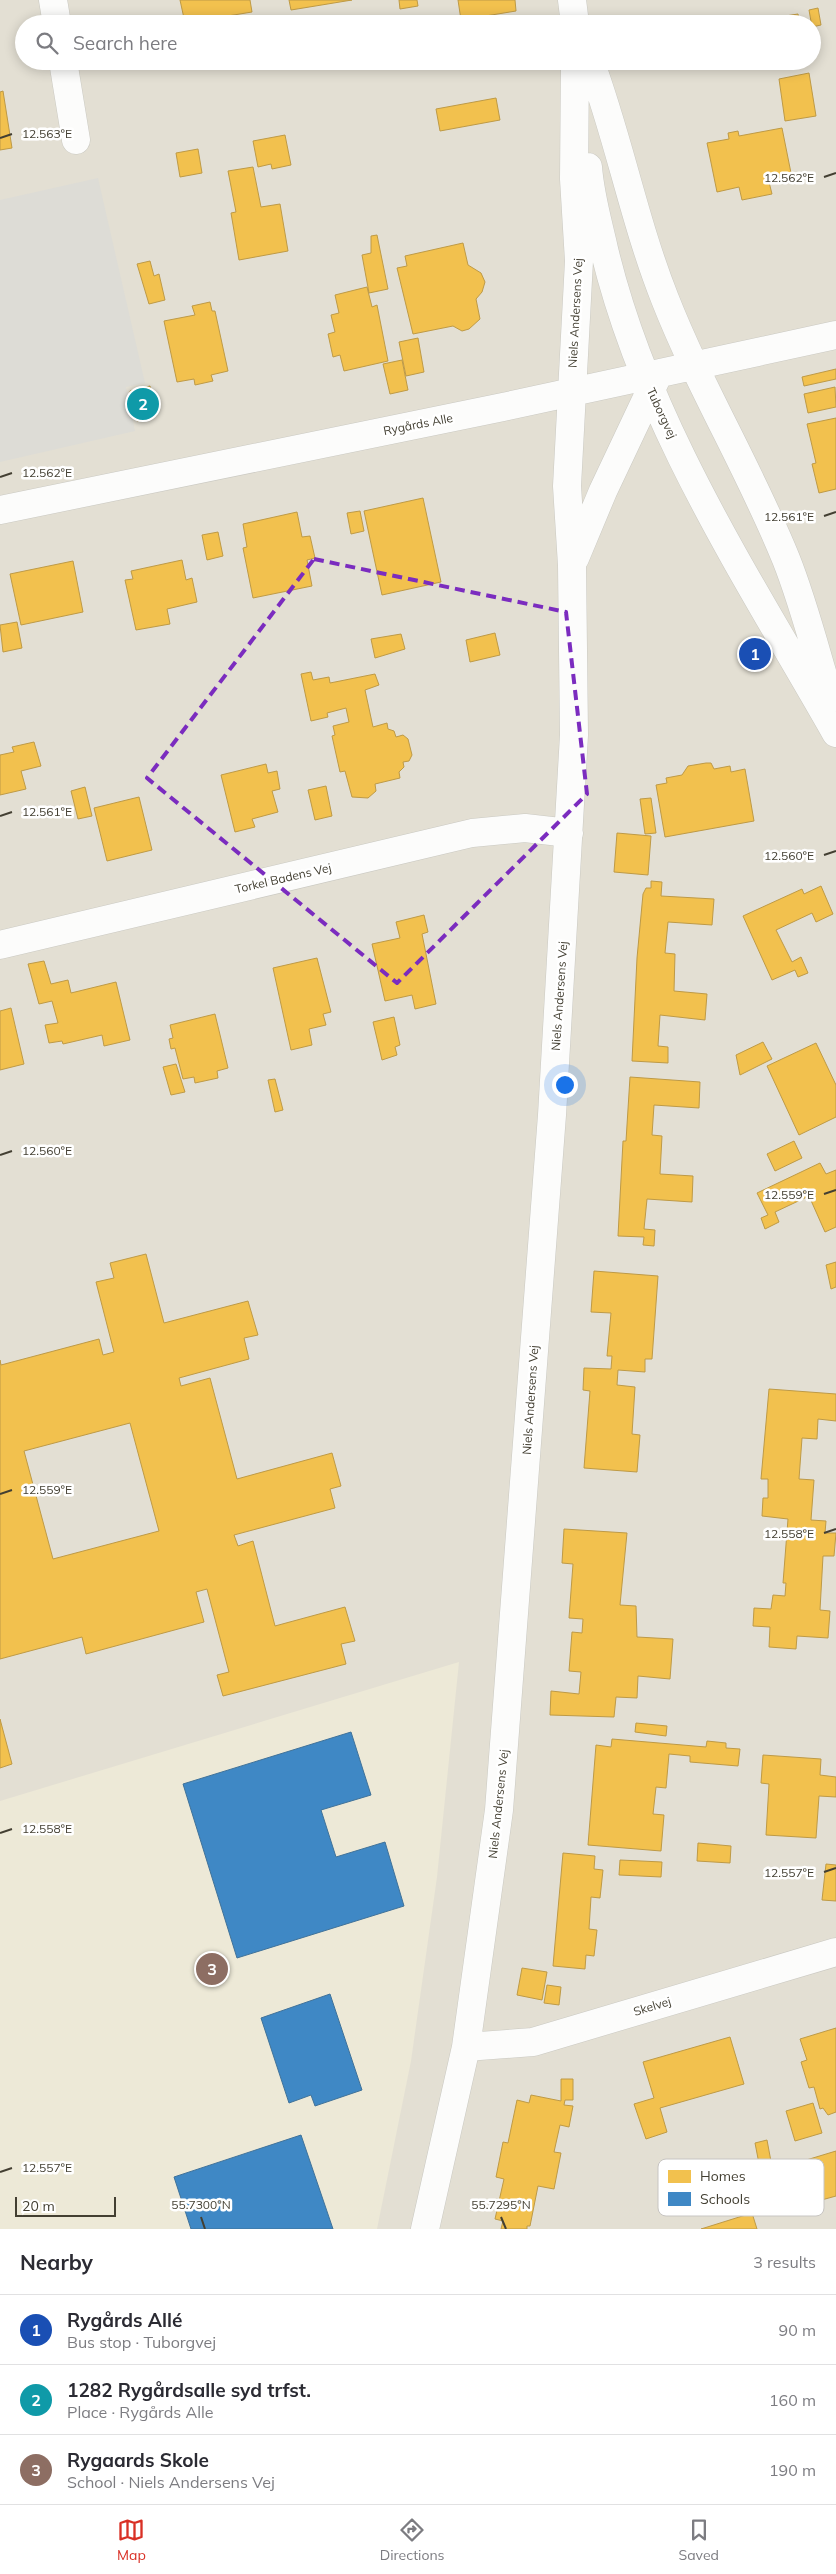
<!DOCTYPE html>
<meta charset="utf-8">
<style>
:root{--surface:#fff;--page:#f7f7f7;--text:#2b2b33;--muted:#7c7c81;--line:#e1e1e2;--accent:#d93025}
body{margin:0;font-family:Mulish,sans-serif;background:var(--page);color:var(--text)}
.scale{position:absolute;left:15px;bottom:12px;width:101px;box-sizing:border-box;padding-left:5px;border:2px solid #433f32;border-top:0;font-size:14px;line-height:18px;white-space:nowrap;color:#433f32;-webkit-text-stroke:4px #fff;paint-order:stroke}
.you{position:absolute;left:564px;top:1084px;width:18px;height:18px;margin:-12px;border:4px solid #fff;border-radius:50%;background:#1a73e8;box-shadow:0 0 0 8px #1a73e833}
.badge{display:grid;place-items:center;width:32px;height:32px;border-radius:50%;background:var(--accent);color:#fff;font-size:16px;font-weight:700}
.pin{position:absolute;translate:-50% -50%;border:2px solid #fff;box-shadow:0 1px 5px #0006}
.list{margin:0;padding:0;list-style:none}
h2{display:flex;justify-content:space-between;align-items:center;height:65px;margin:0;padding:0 20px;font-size:21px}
h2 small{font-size:16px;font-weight:400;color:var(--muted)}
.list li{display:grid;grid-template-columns:32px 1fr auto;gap:15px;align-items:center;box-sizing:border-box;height:70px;padding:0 20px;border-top:1px solid var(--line)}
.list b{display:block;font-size:19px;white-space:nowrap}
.list p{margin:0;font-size:16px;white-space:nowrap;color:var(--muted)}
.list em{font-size:16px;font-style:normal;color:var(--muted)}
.icon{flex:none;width:28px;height:28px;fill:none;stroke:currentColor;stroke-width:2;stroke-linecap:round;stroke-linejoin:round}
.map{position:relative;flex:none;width:836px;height:2229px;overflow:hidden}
.search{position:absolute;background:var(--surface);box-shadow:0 2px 12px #0003;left:15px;right:15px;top:15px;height:55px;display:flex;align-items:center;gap:12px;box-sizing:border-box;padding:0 18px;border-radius:28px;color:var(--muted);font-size:19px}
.sheet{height:275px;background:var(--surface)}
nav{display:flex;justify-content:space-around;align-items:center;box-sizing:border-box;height:70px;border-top:1px solid var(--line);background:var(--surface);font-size:14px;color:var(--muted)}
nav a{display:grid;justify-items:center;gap:2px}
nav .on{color:var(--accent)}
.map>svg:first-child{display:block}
.residential{fill:#e3dfd3;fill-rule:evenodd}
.education{fill:#ede9d7}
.parking{fill:#dddcd6}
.homes{fill:#f2c14e;stroke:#be9a46;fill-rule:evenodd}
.schools{fill:#3f88c5;stroke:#407299}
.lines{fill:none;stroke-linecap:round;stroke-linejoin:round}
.minor-casing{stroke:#cac9c2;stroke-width:29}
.minor{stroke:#fcfcfb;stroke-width:28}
.marked{fill:none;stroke:#7b2cbf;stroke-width:4;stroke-dasharray:10 6;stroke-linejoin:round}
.ticks{fill:none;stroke:#433f32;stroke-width:2}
.labels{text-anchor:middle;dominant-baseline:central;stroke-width:5;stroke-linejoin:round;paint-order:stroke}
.street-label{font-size:12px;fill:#433f32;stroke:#fff}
.key{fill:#fff;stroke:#c7c5c2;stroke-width:1}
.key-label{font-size:14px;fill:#433f32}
.ticks-label{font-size:12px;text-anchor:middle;fill:#433f32;stroke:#fff;stroke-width:5;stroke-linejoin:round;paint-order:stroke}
</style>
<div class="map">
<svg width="836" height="2229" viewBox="0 0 836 2229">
<rect width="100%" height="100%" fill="#eeede6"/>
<!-- residential -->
<path class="residential" d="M0,0H836V2229H0ZM24,24H812V61H24Z"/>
<!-- education -->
<path class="education" d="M459,1662L437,1877L411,2061L377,2229H0V1801Z"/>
<!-- parking -->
<path class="parking" d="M98,178L145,383L126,387L135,431L0,462V200Z"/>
<!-- homes -->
<path class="homes" d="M180,0H250L252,12L185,23Z
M289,0H352L291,10Z
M399,0H417L418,6L400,9Z
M458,0H515L516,11L461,20Z
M818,8L821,25L812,27L809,10Z
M798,14L800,24H774L773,18Z
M809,73L816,116L785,121L779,79Z
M3,91L12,148L0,150V92Z
M496,98L500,120L440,131L436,109Z
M782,128L792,178L769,182L772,194L742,200L739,187L717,192L707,143L729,139L728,133L738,131L739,136Z
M285,135L291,165L272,169L271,164L258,167L253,141Z
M198,149L202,173L180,177L176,153Z
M253,167L261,207L280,204L288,251L239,260L231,213L236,212L228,171Z
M377,235L388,289L369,293L362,255L371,253V236Z
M463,243L468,265L481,273L485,282L482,292L476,299L480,319L469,329L462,331L453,326L413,334L397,268L407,266L405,256Z
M150,261L154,276L159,274L165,300L149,304L137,264Z
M367,287L372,307L377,305L388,361L344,371L340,355L333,357L328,334L335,332L331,315L339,313L335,295Z
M210,302L212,311H215L228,371L211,375L213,381L195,385L194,379L177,382L164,321L195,315L192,306Z
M418,338L424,372L406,376L399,342Z
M402,360L408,390L390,394L383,364Z
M836,369V379L804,386L802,377Z
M150,386L156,416L137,421L130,391Z
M835,387L836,407L808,413L804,394Z
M836,418V489L819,493L812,464L816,463L807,424Z
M423,498L441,582L382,595L364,511Z
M360,511L364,531L351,534L347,513Z
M297,512L302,537L310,536L315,558L307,560L312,586L253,598L243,548L247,547L243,524Z
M218,532L223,556L207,560L202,535Z
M182,560L186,580L192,578L197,602L167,609L170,624L136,630L125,580L133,579L131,571Z
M73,561L83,612L21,625L10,574Z
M17,622L22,648L3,652L0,625Z
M495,633L500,655L470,662L466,640Z
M401,634L405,649L375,658L371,639Z
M311,672L313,680L329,677L330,683L375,674L379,685L365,690L373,727L387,723L388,729L394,731L396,737L403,735L408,739L412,755L409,761L403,762L404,767L399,772L400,778L375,784L376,791L368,798L352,797L345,771L340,772L332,736L335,735L333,726L349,722L346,708L327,713L328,717L311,721L301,674Z
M34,742L41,766L21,771L26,789L0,795V755L14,752L12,747Z
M706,763H711L714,769L730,766L731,772L745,769L754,821L665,837L656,785L667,783L666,778L682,775L688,766Z
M266,764L268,773L277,771L280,789L272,791L278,812L252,819L255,827L235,832L221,775Z
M326,786L332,816L315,820L308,790Z
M85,787L92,816L78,819L71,791Z
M139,797L152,850L107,861L94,808Z
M651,798L656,833L645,834L640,799Z
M617,833L651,836L648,875L614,872Z
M651,881L662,882L661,896L714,899L712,925L668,922L665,953L675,954L674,991L707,994L705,1020L660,1015L658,1046L668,1047V1063L632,1061L637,958L643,894L646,888H651Z
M821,886L833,914L816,922L812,913L776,930L792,962L801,957L808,973L798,977L795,970L772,980L743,916L802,889L804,894Z
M424,915L428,932L422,934L436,1004L415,1009L412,995L385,1001L372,944L400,938L396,922Z
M317,958L331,1012L323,1014L326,1025L309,1029L312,1045L291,1050L273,968Z
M44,961L51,984L68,980L71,993L116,982L130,1040L104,1046L102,1035L63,1044L62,1041L49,1043L45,1025L58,1023L52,1001L39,1004L28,964Z
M11,1008L24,1064L0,1070V1011Z
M215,1014L228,1068L217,1071L218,1078L195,1083L194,1077L183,1079L175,1048L171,1049L169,1039L173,1038L170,1025Z
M394,1017L400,1045L395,1047L397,1055L382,1060L373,1022Z
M763,1042L772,1059L740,1075L736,1055Z
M816,1043L836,1085V1117L799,1135L767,1066Z
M176,1064L185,1092L171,1095L163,1067Z
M630,1077L700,1082L699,1108L654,1105L652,1135L662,1136L660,1174L693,1176L692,1202L647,1199L644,1229L655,1230L654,1246L643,1245L644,1237L618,1236L623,1141H626Z
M275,1079L283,1110L275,1112L268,1080Z
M794,1141L802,1158L775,1171L767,1154Z
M820,1163L826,1174L836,1170V1227L825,1232L809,1196L775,1212L779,1222L765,1229L761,1218L768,1215L757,1193Z
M146,1254L164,1323L248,1301L258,1335L244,1338L249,1359L179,1378L181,1386L210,1378L237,1479L332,1453L341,1486L330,1489L335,1508L234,1535L238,1546L253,1541L275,1626L345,1607L355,1641L341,1644L346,1664L223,1696L217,1675L229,1672L207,1589L196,1592L204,1622L86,1654L82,1637L0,1659V1360L1,1365L99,1339L103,1355L114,1352L96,1282L114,1278L110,1263ZM130,1423L159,1531L53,1559L24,1451Z
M836,1262V1287L831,1289L826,1265Z
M594,1271L658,1276L652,1359H645V1372L618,1370L617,1385L635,1387L632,1434L640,1435L637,1472L584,1468L590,1391L583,1390L584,1368L611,1369L612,1356H607L611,1313L591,1312Z
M769,1389L836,1394V1421L818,1419L817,1439L802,1438L799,1479L814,1480L811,1520L826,1521L825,1533H836L834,1556H823L820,1610L830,1611L828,1638L797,1636L796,1649L769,1647L770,1627L753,1626L754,1608L771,1609L773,1595L785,1596L786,1583H783L788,1519L762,1516L763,1498H768V1479H761Z
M564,1529L627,1533L620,1605L636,1606L637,1637L673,1639L670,1679L638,1676L637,1698L616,1697L614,1717L550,1715L551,1691L579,1694L581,1672L569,1671L572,1632L582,1633L583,1619L569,1618L573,1564L562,1563Z
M0,1719L12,1764L0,1768Z
M636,1723L667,1726L666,1736L635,1732Z
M612,1739L706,1747L707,1741L726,1743V1748L740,1749L738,1766L690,1762V1756L669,1754L666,1788L656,1787L653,1814L664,1815L661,1851L588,1845L596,1745L611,1747Z
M763,1755L821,1759L820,1775L836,1777V1797L819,1796L816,1838L766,1835L769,1784L761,1783Z
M698,1843L731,1846L730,1863L697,1861Z
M563,1853L595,1856L594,1869L603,1870L600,1898L591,1897L589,1929L597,1930L594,1956L586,1955L585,1969L553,1966Z
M620,1860L662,1862L661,1877L619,1875Z
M826,1864L836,1865V1901L822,1900Z
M522,1968L547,1972L542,2000L517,1995Z
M547,1985L561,1987L559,2005L544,2003Z
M836,2028V2112L828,2115L823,2108L820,2109L814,2087L809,2088L801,2062L807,2060L800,2039Z
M730,2037L744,2084L660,2108L667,2132L646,2139L634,2104L654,2098L643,2062Z
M561,2079H573V2100H565L564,2105L573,2106L569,2127L560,2125L554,2152L561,2153L554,2189L538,2186L530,2226H527V2229H501L503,2221L495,2219L504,2179L496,2177L503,2142L508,2143L517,2100L529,2103L531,2095L561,2101Z
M813,2103L822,2133L795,2141L786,2111Z
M767,2140L778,2199L768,2201L766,2186L757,2188L755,2175L761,2174L755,2143Z
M836,2151V2196L818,2201L819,2205L792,2213L784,2188L809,2180L803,2161Z
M752,2213L757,2229H701Z"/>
<!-- schools -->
<path class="schools" d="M351,1732L371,1795L321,1810L336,1857L385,1842L404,1906L237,1958L183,1784Z
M330,1994L362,2090L315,2106L311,2095L289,2103L261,2018Z
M301,2135L333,2229H191L174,2177Z"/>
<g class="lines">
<defs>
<path id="minor" d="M53,0L57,24
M572,0L575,24
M63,61L76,140
M590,61C619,139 634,221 665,299C700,388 750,470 786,559C804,604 816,653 830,699
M588,167C590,195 598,222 604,249C646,425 748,578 836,733
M0,510L503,407L836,335
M575,558L603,491L656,379
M0,945L472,833L525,828L569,833
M466,2047L533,2042L836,1952
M425,2229L466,2047L499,1810L552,1115L574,735L572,565L567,486L579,261L574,179L575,61"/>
</defs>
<!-- minor casing -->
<use href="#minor" class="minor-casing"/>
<!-- minor -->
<use href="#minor" class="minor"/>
</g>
<!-- marked area -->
<path class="marked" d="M314,559L566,612L587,794L397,983L147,778Z"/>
<!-- ticks -->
<path class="ticks" d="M0,138L12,134M824,177L836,173M0,477L12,473M824,516L836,512M0,816L12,812M824,855L836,851M0,1155L12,1151M824,1194L836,1190M0,1494L12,1490M824,1533L836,1529M0,1833L12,1829M824,1872L836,1868M0,2172L12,2168M201,2217L205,2229M501,2217L506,2229"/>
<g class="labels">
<!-- street labels -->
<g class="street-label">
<text transform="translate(575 313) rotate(-87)">Niels Andersens Vej</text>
<text transform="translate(662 413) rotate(65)">Tuborgvej</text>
<text transform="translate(418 424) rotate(-11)">Rygårds Alle</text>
<text transform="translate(283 878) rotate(-13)">Torkel Badens Vej</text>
<text transform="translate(559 996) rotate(-86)">Niels Andersens Vej</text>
<text transform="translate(530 1400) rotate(-86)">Niels Andersens Vej</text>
<text transform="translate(498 1804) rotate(-84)">Niels Andersens Vej</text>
<text transform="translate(652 2006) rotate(-17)">Skelvej</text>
</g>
</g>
<!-- legend -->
<rect x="658" y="2159" width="166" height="57" rx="8" class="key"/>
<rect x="668" y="2170" width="23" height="13" fill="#f2c14e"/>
<rect x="668" y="2192" width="23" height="14" fill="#3f88c5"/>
<g class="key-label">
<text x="700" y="2181">Homes</text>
<text x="700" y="2204">Schools</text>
</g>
<g class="ticks-label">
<text x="47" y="138">12.563°E</text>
<text x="789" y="182">12.562°E</text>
<text x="47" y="477">12.562°E</text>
<text x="789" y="521">12.561°E</text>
<text x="47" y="816">12.561°E</text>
<text x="789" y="860">12.560°E</text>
<text x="47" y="1155">12.560°E</text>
<text x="789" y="1199">12.559°E</text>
<text x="47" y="1494">12.559°E</text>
<text x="789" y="1538">12.558°E</text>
<text x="47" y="1833">12.558°E</text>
<text x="789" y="1877">12.557°E</text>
<text x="47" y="2172">12.557°E</text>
<text x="201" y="2209">55.7300°N</text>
<text x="501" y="2209">55.7295°N</text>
</g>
</svg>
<div class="scale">20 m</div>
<div class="you"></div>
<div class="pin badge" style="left:755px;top:654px;background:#1a4fb4">1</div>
<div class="pin badge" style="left:143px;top:404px;background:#0f9aa8">2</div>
<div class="pin badge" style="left:212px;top:1969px;background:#8d6e63">3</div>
<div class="search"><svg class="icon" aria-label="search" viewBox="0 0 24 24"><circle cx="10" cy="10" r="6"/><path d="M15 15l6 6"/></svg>Search here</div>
</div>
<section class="sheet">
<h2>Nearby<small>3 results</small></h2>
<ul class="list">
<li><span class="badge" style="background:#1a4fb4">1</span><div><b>Rygårds Allé</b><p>Bus stop · Tuborgvej</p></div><em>90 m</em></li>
<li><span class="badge" style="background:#0f9aa8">2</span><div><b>1282 Rygårdsalle syd trfst.</b><p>Place · Rygårds Alle</p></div><em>160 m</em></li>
<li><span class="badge" style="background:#8d6e63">3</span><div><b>Rygaards Skole</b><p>School · Niels Andersens Vej</p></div><em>190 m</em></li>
</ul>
</section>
<nav>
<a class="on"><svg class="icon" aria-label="map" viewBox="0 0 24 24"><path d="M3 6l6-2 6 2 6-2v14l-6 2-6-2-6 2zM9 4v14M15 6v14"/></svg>Map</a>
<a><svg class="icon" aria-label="directions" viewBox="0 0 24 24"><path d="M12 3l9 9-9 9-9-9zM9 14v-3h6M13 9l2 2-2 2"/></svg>Directions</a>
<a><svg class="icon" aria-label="saved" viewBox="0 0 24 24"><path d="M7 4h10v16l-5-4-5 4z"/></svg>Saved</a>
</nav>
